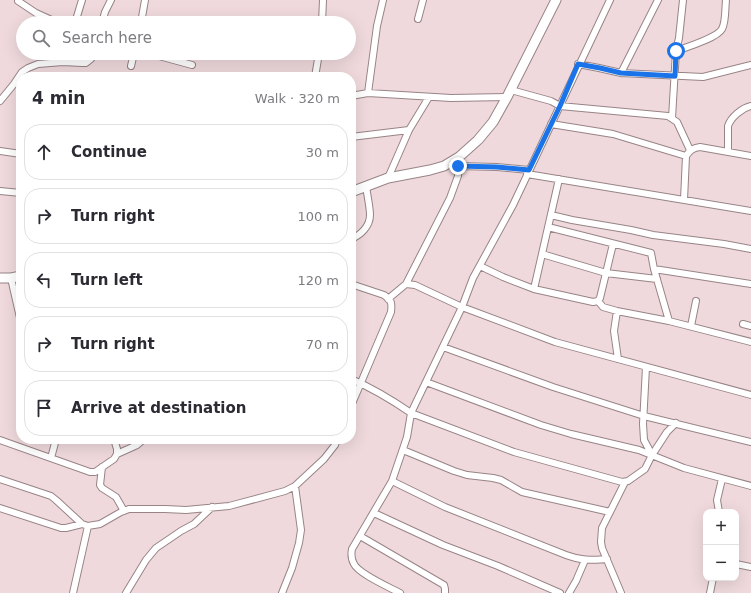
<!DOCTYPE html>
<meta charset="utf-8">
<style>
:root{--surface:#fff;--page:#f7f7f7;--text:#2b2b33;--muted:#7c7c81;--line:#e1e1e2}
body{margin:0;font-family:"DejaVu Sans",sans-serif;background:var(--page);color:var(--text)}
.controls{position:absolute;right:12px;bottom:12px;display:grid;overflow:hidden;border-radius:8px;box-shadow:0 4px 16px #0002}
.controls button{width:36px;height:36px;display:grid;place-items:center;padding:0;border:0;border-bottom:1px solid var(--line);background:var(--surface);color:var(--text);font:20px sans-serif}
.stop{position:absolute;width:12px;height:12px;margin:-9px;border:3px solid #1a73e8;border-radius:50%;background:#fff}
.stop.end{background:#1a73e8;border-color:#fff;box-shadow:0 1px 4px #0008}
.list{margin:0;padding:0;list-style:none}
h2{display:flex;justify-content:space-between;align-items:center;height:52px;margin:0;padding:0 16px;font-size:17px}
h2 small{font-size:13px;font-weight:400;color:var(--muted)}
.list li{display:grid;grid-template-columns:26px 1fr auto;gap:12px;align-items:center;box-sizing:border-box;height:56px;margin:0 8px 8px;padding:0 8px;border:1px solid var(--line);border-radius:16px}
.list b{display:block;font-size:15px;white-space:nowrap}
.list em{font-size:13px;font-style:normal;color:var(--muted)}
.icon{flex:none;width:22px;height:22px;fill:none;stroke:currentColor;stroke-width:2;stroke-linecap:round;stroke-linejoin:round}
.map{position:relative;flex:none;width:751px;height:593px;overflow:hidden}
.search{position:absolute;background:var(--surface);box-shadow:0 4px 16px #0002;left:16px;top:16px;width:340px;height:44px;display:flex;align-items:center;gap:10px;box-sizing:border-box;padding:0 14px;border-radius:22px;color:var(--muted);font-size:15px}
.panel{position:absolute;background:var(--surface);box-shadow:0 4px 16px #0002;left:16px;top:72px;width:340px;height:372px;border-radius:16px}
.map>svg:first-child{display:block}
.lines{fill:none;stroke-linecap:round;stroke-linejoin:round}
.street-casing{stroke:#988486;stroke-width:8}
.secondary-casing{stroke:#988486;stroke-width:11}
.street{stroke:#fff;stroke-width:6}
.secondary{stroke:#fff;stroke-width:9}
.route{stroke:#1a73e8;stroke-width:5}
</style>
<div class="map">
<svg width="751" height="593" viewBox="0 0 751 593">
<rect width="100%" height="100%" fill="#efd9dc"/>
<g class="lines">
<defs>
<path id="street" d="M18,0V1L36,13L58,23
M610,0L513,205L473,278L462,307L411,413L514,452L622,482L628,481L645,469L652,455L667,432L676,423
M418,19L423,0
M75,23L82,0
M102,23L105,12L111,0
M141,23L145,0
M322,23L323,0
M676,51C687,47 717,38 722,29C726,22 725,8 726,0
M148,53L192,65
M578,64L599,68L621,73L703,77L751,65
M131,66L134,53
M621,73L658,0
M315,77L319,53
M511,90L551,101L560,106L668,116L677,122L690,150
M368,93L377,26L383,0
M351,96L368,93L451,98L507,97
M0,101L14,84L22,72L28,68L38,64L63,62L82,63H86L91,59L94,53
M672,118L676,51L679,38L683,0
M551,124L613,134L686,156
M351,137L409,130
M0,151L21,154
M728,152V126C731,117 742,108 751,106
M458,166L497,167L529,170
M527,174L751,211
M388,178L409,130L429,97
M0,191L21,193
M684,200L686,156C690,150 693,148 700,147L751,156
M551,215L572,220L631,230L653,235L724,244L751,249
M548,227L651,253L654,269L669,321L751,342
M351,239C361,235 370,226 370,215C370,207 367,194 366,186
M542,254L606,273L657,279
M480,266L503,277L534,289L593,302L598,301L600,298L613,244
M654,269L751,284
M11,278L21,322
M351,284L384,295C392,301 392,303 391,312L351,406
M406,284L450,198L458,176L459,157
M534,289L559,179
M388,299L406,284L415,285L462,307L555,342L751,395
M598,301L603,307L617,311L669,321
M617,311L614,331L618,359
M743,324L751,326
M691,326L696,301
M443,347L553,387L644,416L751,442
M646,367L643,424L644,440L652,455
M351,379C372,388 392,400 411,413L407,437L392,481L352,549C351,554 351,559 354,564C359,574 389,587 400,593
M426,382L541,425L571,434L639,450L684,468L751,486
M0,440L90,472H95L114,459L117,454V449L114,439
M403,450L454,471L467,475L493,478L501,480L522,492L610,512
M117,454L137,445L144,439
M51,458L56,439
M102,467L100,485L102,488L116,497L124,511
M0,479L51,496L56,500L82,524L88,526L100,524L121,512L129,509H165L186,510L229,506L285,491L295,486L324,459L335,445L337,439
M392,481L445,507L566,555C582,561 591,560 607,559
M0,508L61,528H66L82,524
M719,512L717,500L722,479
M374,513L443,545L498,566L560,593
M360,536L444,585L445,589V593
M736,564L751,567
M73,593L88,526
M126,593L146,560L156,548L181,531L194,524L212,507
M282,593L292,568L299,543L301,530L295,486
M569,593L576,581L585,560
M621,593L602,548L601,542L602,528L625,482
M710,593L713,578"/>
<path id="secondary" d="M351,192L388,178L430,170L444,166L459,157L478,140L493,122L507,97L556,0
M0,278H11L21,276"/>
</defs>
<!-- street casing -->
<use href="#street" class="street-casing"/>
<!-- secondary casing -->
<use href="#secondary" class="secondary-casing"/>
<!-- street -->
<use href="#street" class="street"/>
<!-- secondary -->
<use href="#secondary" class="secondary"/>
</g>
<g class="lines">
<!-- route -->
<path class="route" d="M458,166L497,167L529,170L560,106L578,64L600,68L621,73L675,76L676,51"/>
</g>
</svg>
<div class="controls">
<button>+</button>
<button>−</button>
</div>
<div class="stop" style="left:676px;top:51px"></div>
<div class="stop end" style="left:458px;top:166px"></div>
<div class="search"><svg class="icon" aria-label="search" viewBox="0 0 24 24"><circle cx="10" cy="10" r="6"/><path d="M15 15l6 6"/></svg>Search here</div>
<section class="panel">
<h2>4 min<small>Walk · 320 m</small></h2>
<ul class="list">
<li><svg class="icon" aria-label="ahead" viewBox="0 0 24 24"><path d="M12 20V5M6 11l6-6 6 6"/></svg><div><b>Continue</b></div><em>30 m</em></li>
<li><svg class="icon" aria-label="right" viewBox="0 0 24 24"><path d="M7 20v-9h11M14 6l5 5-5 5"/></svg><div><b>Turn right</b></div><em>100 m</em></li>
<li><svg class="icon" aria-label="left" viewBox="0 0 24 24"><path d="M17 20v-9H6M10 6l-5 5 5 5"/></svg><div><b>Turn left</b></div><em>120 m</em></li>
<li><svg class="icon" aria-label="right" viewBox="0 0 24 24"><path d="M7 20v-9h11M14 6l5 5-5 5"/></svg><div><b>Turn right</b></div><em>70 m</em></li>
<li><svg class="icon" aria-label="arrive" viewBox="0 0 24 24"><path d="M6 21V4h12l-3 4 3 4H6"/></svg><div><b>Arrive at destination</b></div></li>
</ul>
</section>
</div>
